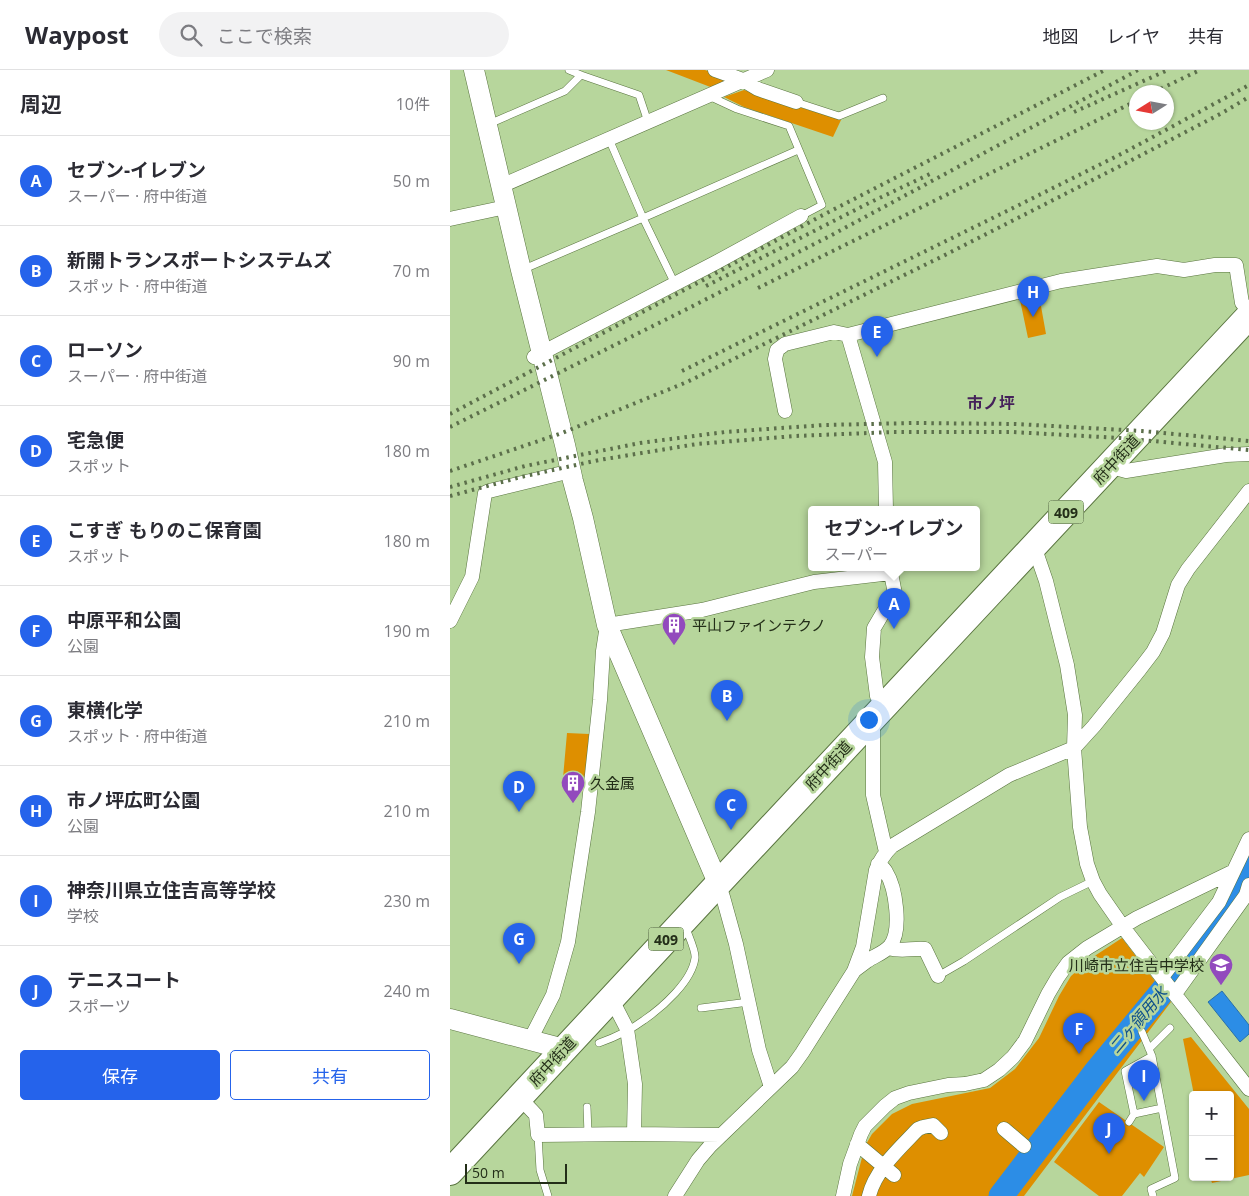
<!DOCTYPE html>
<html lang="ja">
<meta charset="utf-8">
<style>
:root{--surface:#fff;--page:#f2f2f3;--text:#2b2b33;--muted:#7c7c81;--line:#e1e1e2;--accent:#2563eb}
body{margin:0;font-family:"Open Sans","Noto Sans JP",sans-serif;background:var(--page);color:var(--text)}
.controls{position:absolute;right:15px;bottom:15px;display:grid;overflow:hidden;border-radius:5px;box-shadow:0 1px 4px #0004}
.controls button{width:45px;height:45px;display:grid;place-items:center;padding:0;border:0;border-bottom:1px solid var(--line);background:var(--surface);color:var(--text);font:25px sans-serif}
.compass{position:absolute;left:679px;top:15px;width:45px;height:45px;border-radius:50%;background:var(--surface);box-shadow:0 1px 4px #0004;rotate:259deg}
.scale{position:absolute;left:15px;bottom:12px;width:102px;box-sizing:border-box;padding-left:5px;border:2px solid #232e18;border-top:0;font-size:14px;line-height:18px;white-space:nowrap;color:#232e18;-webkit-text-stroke:4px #b7d69c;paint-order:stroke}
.you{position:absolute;left:418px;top:649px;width:18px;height:18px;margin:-12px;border:4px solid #fff;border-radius:50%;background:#1a73e8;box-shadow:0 0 0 8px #1a73e833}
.badge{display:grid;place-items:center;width:32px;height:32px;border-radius:50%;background:var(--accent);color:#fff;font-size:16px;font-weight:700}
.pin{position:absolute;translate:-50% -41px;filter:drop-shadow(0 1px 2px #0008)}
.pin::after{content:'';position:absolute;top:26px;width:18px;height:15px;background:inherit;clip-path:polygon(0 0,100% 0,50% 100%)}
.popup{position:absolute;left:358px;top:436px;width:172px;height:65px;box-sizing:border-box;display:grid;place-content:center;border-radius:5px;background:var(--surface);filter:drop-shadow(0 1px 4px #0005);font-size:16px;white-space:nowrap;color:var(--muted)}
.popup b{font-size:19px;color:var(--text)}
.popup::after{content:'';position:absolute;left:50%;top:100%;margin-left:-10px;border:10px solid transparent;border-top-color:var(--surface)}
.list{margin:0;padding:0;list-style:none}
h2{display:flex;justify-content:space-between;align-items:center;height:65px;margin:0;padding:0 20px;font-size:21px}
h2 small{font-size:16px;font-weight:400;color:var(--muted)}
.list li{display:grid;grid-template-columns:32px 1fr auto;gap:15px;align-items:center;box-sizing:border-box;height:90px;padding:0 20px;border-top:1px solid var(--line)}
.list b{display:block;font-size:19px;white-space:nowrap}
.list p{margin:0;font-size:16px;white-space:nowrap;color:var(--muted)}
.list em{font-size:16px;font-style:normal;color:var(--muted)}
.actions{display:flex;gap:10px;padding:15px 20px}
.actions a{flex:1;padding:11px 0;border:1px solid var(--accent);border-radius:5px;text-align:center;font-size:18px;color:var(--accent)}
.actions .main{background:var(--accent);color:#fff}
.icon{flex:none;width:28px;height:28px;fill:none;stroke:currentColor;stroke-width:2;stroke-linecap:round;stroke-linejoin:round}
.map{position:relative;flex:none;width:799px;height:1126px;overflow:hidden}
header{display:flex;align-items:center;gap:30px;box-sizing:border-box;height:70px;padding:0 25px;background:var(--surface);border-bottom:1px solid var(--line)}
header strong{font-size:24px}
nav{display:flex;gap:28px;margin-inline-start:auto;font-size:18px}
.search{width:350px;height:45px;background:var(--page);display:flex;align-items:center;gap:12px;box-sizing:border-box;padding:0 18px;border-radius:28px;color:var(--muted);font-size:19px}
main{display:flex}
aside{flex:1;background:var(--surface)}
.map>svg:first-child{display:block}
.green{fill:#de8f00}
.water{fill:#2c8de6;stroke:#2970a8}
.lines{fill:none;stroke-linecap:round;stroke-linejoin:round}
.river{stroke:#2c8de6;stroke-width:25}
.lane-casing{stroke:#59743f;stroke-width:8}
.street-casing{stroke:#59743f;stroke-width:15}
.secondary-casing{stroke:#59743f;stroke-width:21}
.highway-casing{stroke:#59743f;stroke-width:28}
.lane{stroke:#fff;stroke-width:7}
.street{stroke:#fff;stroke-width:14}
.secondary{stroke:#fff;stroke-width:20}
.highway{stroke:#fff;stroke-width:26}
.rail{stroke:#5c6f4b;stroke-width:4;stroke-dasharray:2.5 5;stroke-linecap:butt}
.labels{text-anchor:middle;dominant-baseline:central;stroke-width:5;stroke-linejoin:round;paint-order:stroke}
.shield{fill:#b7d69c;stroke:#4f6040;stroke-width:1}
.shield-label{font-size:14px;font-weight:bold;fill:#232e18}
.street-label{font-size:15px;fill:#232e18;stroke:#b7d69c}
.poi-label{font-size:15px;fill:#232e18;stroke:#b7d69c;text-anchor:start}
.neighbourhood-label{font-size:16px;font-weight:bold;fill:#45225a;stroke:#b7d69c}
.water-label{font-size:16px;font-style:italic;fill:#0f518b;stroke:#b7d69c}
</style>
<header>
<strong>Waypost</strong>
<div class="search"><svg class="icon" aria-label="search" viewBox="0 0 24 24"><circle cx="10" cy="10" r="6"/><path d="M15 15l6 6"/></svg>ここで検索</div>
<nav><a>地図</a><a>レイヤ</a><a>共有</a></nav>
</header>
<main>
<aside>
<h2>周辺<small>10件</small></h2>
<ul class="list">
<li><span class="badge">A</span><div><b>セブン-イレブン</b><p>スーパー · 府中街道</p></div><em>50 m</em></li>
<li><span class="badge">B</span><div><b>新開トランスポートシステムズ</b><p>スポット · 府中街道</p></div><em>70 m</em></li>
<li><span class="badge">C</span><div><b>ローソン</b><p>スーパー · 府中街道</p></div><em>90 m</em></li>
<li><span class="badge">D</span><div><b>宅急便</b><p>スポット</p></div><em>180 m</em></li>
<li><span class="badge">E</span><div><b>こすぎ もりのこ保育園</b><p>スポット</p></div><em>180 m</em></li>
<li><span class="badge">F</span><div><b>中原平和公園</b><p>公園</p></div><em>190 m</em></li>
<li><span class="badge">G</span><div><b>東横化学</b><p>スポット · 府中街道</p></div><em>210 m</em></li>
<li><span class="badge">H</span><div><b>市ノ坪広町公園</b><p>公園</p></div><em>210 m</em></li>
<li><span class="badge">I</span><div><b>神奈川県立住吉高等学校</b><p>学校</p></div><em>230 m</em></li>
<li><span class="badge">J</span><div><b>テニスコート</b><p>スポーツ</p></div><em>240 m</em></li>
</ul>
<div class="actions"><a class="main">保存</a><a>共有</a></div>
</aside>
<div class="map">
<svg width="799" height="1126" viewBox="0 0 799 1126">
<rect width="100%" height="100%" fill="#b7d69c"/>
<!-- green -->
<path class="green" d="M216,0H255L282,10L263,18Z
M294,20L391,50L383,67L294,37L274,27Z
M589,225L596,264L578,268L570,230Z
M117,663L139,664L134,722L112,719Z
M672,868L721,932L574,1126H402L415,1076L422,1064L442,1044L462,1034L540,1018L565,999L589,968L609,926L621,906L643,887Z
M741,967L799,1039V1105L762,1113L760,1107H780V1025H744L733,969Z
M649,1032L714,1077L694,1107L690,1103L672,1126H649L604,1092Z"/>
<!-- water -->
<path class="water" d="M772,921L799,955V964L790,972L758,932Z"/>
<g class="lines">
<!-- river -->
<path class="river" d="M551,1126L645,1003L735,894L773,841L788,815L799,793"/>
<defs>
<path id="lane" d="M119,0L131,5L189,25L198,52
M259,26L287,39L339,56L372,135L351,146
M346,32L389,46L433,28
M39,54L115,21L131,5
M159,69L193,148L225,214
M74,199L193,148L348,80
M488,906L514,891L610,827L643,811
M251,938L299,932
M692,962L702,986L725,1108L701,1119L703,1126
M149,973C163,968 182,959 194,950C213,937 242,911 245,888C246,881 238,865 236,858
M699,979L720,958
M702,986L675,1001L684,1044L712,1038
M137,1037L138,1064
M679,1052L684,1044
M88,1065L90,1100L98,1126"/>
<path id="street" d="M265,0L293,10L308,19L346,32
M51,116L317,0
M0,149L56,137
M398,265L435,392L436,440
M84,287L265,193L351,146
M335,341L325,289L327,280L335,274L384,262L398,265L611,211L707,196L734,200L765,195H786L792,233L799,239
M658,396L676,401L776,385L799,384
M584,476L596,511L617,595L625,645L624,678L630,757L637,794L643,811L650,824L673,857L723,922L799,1019
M0,551L22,507L35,423L39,421L121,401
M433,637L427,626L422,587L424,558L434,541L446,529L440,498
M423,649V725L436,782
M268,813L273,827L286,874L309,980L321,1017
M438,878C452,882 461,878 475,879L488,906
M405,900C409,897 413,894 417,891C424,886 434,883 440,876C452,861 446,818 436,802C435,799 431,796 428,794
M712,907L769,832L799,769
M725,924L796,825L799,815
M161,928L177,959L185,1014L184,1064
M80,970L103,925L118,872L138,742L150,630L153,581L157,555L252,540L364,512L441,503
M69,1027L86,1045L88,1065L184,1064L270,1065
M554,1059L574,1076
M407,1074L444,1105
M225,1126L248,1090L260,1076L342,997L352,983L404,901L413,877L426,800C430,790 435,783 442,776L559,705L624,678L644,656L690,599L703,582L713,563L728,515L738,499L799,421
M393,1126L400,1094L411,1064L415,1056L435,1036L445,1028L459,1023L498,1015L515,1014L534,1010L549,1000L563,987L575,971L598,924L608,907L618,893L637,878L687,848L782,802
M419,1126C425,1100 450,1078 468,1059L473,1057L483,1055L491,1063"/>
<path id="secondary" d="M24,0L71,200L115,375L123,411L133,448L157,555L268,813
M0,949L114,979"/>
<path id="highway" d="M0,1102L254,829L799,246"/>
</defs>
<!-- lane casing -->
<use href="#lane" class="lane-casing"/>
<!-- street casing -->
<use href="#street" class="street-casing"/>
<!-- secondary casing -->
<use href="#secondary" class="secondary-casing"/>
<!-- highway casing -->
<use href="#highway" class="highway-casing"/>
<!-- lane -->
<use href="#lane" class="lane"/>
<!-- street -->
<use href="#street" class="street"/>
<!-- secondary -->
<use href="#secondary" class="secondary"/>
<!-- highway -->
<use href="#highway" class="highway"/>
<!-- rail -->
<path class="rail" d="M704,22L750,0
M624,42L718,0
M256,216L419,133L482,103
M308,218L686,31
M232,301L567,136L675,82L799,15
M0,344L255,209L371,146L655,0
M0,357L235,240L378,167L688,0
M0,401L112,363L237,312L493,186L680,91L772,43L799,27
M0,417L75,396L190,373L275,362L374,355L464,353L566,354L692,361L799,371
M0,426L71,407L149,390L247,374L345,366L443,362H562L670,368L799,380"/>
</g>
<!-- icons -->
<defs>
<symbol id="building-pin" viewBox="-11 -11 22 30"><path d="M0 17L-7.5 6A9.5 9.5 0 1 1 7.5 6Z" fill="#924abd" stroke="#b7d69c"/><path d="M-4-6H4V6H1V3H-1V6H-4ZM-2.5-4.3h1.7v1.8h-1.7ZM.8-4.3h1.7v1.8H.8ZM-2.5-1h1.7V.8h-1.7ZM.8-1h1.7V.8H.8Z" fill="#fff"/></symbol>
<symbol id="school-pin" viewBox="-11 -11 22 30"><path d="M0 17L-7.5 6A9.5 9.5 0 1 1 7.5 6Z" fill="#924abd" stroke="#b7d69c"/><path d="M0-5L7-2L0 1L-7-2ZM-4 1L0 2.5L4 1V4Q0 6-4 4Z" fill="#fff"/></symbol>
</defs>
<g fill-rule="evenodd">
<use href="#building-pin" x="210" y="541" width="28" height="38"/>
<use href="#building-pin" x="109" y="699" width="28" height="38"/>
<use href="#school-pin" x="757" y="881" width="28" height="38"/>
</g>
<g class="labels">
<!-- shield labels -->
<g class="shield">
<rect x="598.5" y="430.5" width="35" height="23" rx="4"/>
<rect x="198.5" y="857.5" width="35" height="23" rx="4"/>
</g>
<g class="shield-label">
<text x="616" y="442">409</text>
<text x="216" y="869">409</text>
</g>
<!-- street labels -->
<g class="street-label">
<text transform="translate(666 389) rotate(-47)">府中街道</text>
<text transform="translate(378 695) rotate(-47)">府中街道</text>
<text transform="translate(102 991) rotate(-47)">府中街道</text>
</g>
<!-- poi labels -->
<g class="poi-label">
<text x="242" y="555">平山ファインテクノ</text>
<text x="140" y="713">久金属</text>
<text x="754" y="895" text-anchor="end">川崎市立住吉中学校</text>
</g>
<!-- neighbourhood labels -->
<g class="neighbourhood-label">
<text x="541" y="333">市ノ坪</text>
</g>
<!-- water labels -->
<g class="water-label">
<text transform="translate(688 950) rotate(-50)">二ヶ領用水</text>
</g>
</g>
</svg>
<div class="controls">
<button>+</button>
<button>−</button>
</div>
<svg class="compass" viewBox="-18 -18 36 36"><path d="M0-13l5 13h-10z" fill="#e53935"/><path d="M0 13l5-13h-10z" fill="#7c7c81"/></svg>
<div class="scale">50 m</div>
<div class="you"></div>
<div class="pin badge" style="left:444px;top:559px">A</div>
<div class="popup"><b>セブン-イレブン</b>スーパー</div>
<div class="pin badge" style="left:277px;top:651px">B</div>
<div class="pin badge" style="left:281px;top:760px">C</div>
<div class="pin badge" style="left:69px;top:742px">D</div>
<div class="pin badge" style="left:427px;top:287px">E</div>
<div class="pin badge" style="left:629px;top:984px">F</div>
<div class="pin badge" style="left:69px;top:894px">G</div>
<div class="pin badge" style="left:583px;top:247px">H</div>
<div class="pin badge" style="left:694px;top:1031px">I</div>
<div class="pin badge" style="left:659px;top:1084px">J</div>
</div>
</main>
